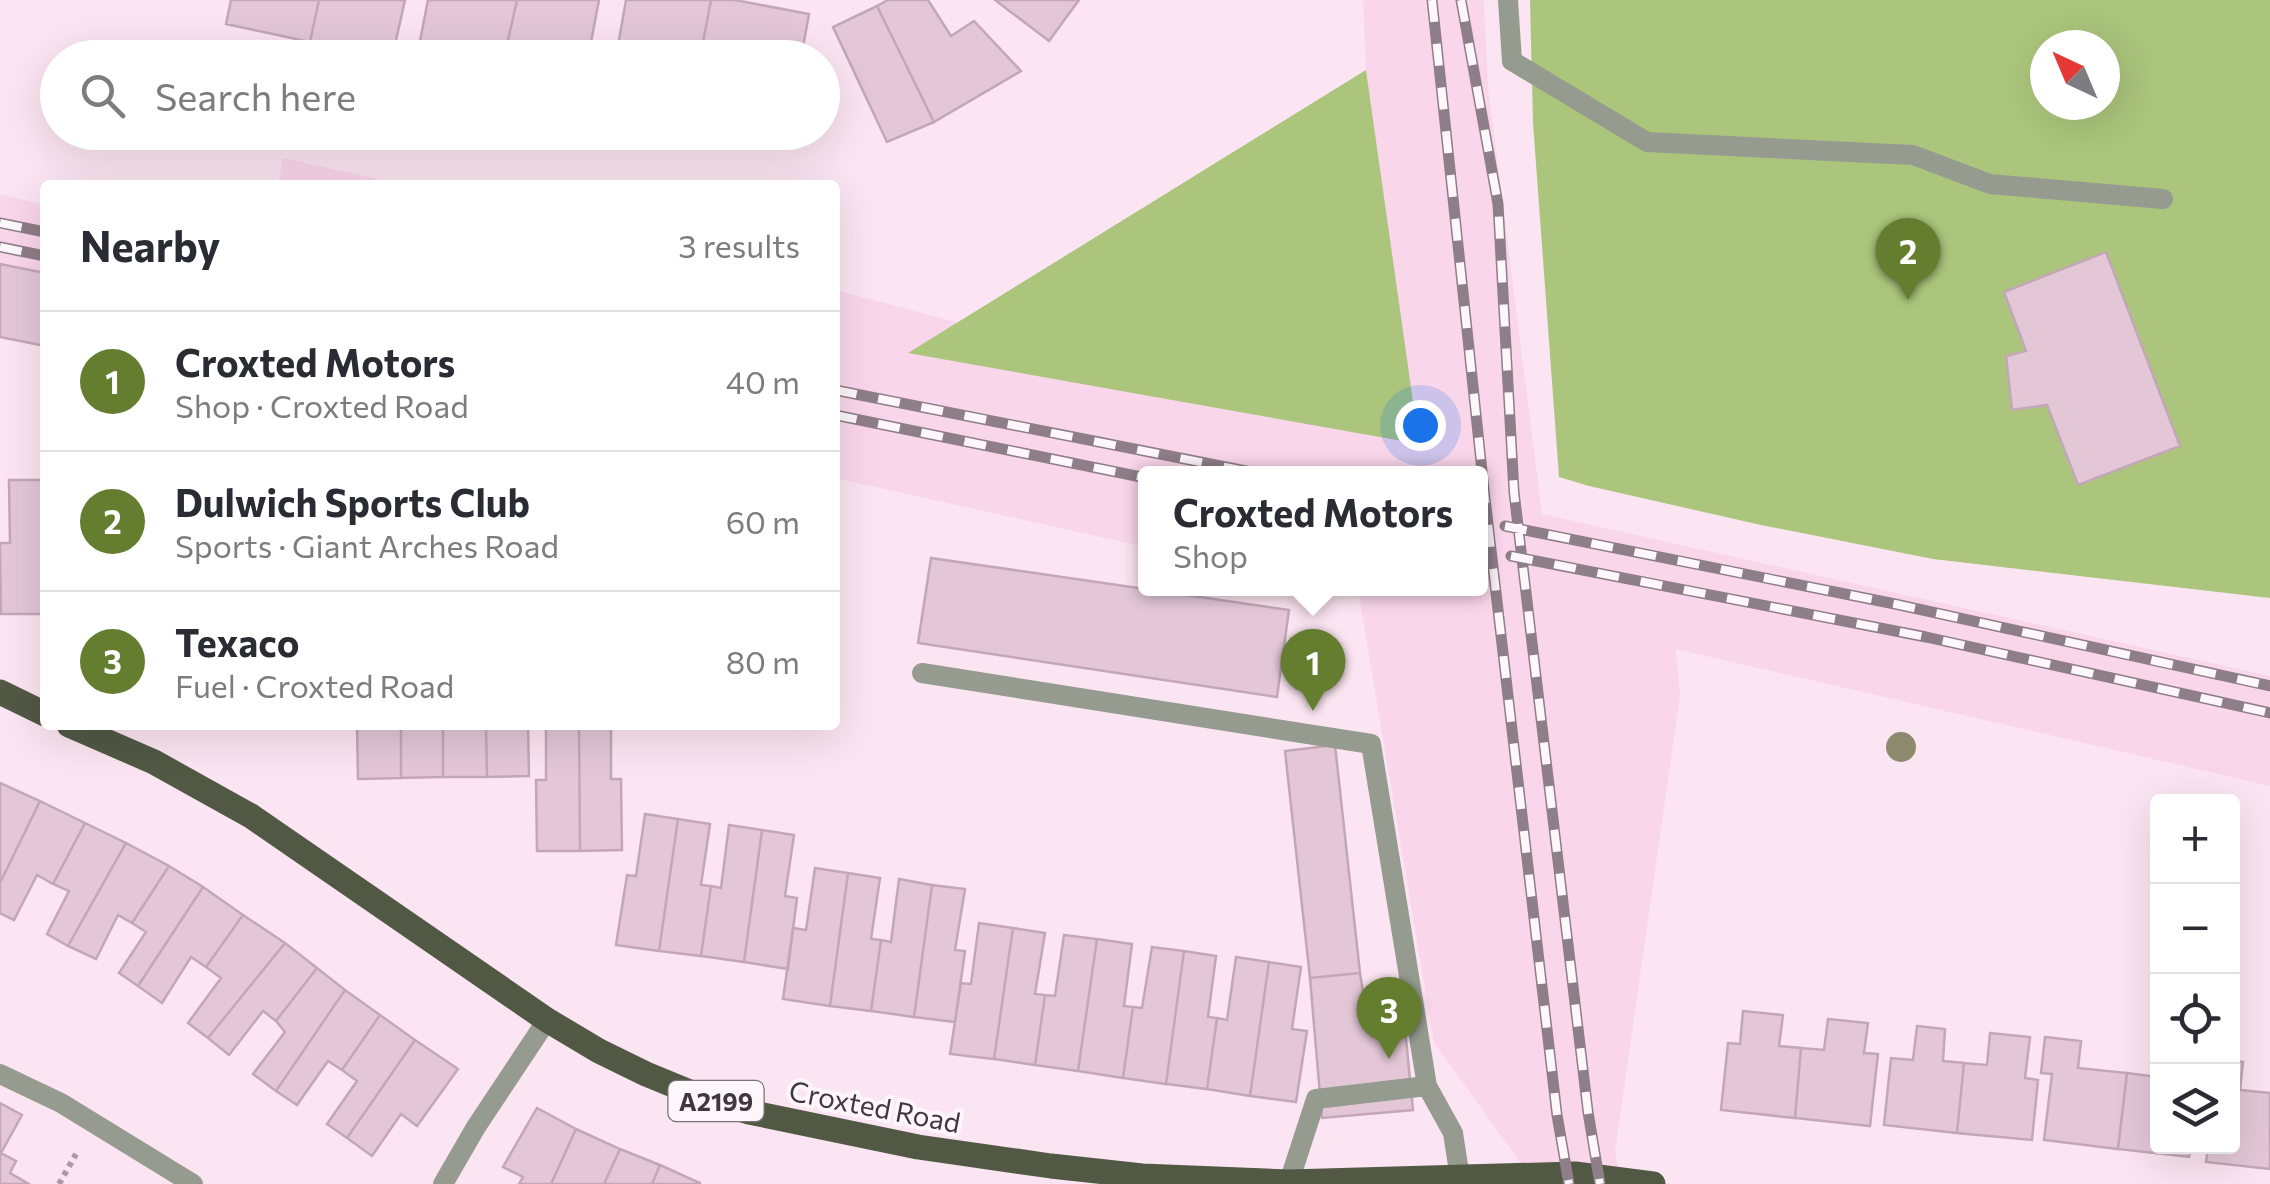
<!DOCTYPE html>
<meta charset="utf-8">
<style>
:root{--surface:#fff;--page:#f7f7f7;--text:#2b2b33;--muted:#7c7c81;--line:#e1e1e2;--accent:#647d2f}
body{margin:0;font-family:Commissioner,sans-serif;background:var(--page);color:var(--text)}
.controls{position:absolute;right:30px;bottom:30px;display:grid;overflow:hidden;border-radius:10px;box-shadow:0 10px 40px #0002}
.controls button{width:90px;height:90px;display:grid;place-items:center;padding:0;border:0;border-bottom:2px solid var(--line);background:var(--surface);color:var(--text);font:50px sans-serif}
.compass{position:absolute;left:2030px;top:30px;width:90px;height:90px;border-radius:50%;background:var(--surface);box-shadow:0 10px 40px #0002;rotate:316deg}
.you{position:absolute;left:1420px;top:425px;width:35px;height:35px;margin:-25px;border:8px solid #fff;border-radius:50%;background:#1a73e8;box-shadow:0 0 0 15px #1a73e833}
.badge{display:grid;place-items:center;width:65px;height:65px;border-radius:50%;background:var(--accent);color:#fff;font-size:32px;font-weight:700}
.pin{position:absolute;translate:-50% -82px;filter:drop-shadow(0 2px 5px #0008)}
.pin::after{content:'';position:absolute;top:52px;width:35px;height:30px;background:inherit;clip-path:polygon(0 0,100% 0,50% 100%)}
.popup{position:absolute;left:1138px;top:466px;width:350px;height:130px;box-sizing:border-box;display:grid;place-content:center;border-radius:10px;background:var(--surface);filter:drop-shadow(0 2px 8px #0005);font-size:32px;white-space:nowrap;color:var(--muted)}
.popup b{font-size:38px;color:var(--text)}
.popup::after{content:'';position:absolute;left:50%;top:100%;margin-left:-20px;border:20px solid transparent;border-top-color:var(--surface)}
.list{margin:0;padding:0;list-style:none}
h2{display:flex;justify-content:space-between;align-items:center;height:130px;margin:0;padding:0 40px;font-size:42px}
h2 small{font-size:32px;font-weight:400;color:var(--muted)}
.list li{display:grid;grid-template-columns:65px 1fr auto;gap:30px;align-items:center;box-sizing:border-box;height:140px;padding:0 40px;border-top:2px solid var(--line)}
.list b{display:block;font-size:38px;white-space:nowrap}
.list p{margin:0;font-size:32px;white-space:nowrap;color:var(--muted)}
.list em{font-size:32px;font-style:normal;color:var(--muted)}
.icon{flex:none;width:55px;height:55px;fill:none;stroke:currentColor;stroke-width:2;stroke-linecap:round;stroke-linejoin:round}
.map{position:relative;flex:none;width:2270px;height:1184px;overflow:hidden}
.search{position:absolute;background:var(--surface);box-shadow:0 10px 40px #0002;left:40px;top:40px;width:800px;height:110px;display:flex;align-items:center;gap:25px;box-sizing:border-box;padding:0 35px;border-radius:55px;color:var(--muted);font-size:38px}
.panel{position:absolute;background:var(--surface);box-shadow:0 10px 40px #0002;left:40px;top:180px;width:800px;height:550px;border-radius:10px}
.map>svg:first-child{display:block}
.built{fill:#fad6ea}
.green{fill:#abc57c;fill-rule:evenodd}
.building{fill:#e3c7d7;stroke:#c3a7b7;stroke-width:2.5}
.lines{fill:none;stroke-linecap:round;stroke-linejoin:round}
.path{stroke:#aa98a2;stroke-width:6;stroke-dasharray:5 5;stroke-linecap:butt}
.lane{stroke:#969b90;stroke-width:20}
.street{stroke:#969b90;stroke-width:20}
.primary{stroke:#515945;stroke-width:25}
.rail-casing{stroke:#8e7e87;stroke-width:11}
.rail{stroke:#fdf7fb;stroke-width:8;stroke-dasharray:22;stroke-linecap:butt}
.tree{fill:#8b8a6d}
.labels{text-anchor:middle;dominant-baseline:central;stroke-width:8;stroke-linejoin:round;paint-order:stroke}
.shield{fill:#fdf7fb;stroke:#7a7176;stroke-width:2.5}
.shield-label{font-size:25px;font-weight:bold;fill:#42373d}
.street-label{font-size:28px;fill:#42373d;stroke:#fdf7fb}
</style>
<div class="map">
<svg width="2270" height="1184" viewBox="0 0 2270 1184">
<rect width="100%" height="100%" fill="#fce5f2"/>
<!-- built -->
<path class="built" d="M1363,0H1484L1488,87L1542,514L2270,676V786L1676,649L1680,696L1615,1152L1622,1184H1536L1434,1043L1359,595L1331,589L1480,588V473H1146L1145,547L835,478V290L1418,444L1366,70Z
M283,158L405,185H278Z
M0,194L45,205V302L0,292Z"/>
<!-- green -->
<path class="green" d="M1530,0H2270V598L1933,559L1761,525L1589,486L1559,477L1533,123ZM2045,45H2105V105H2045Z
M1366,70L1419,444L908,353Z"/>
<!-- building -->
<path class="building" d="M231,0H319L310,42L226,24Z
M319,0H405L392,58H380L310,42Z
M428,0H517L504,58H479L419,46Z
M517,0H599L588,58H504Z
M626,0H711L700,58L616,57Z
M711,0H735L809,14L801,58H700Z
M888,0H928L951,36L974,21L1021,71L934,122L877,6Z
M995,0H1079L1049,41Z
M877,6L934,122L887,142L833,27Z
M2106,252L2180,446L2078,485L2047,405L2012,410L2006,356L2026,351L2004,292Z
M0,264L45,273V346L0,337Z
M9,480H42L44,614H1L0,543H10Z
M42,480H45L44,614Z
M931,558L1289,610L1277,697L918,643Z
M357,725H401V778L358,779Z
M401,725H443V777L401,778Z
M443,725H486L487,777H443Z
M486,725H528L529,776L487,777Z
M546,725H579L580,851H537L536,780H546Z
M579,725H611V779H621L622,850L580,851Z
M1335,745L1360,973L1310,978L1285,751Z
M0,783L40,801L0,883Z
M40,801L85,823L53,884L37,875L14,920L0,913V883Z
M645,814L678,819L659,951L616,945L627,875L636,876Z
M678,819L710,824L701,885L711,886L701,956L659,951Z
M85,823L126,843L68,946L47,934L69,891L53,884Z
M729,825L762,830L744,962L701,956L711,886L721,888Z
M762,830L794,835L785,896L797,898L788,969L744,962Z
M126,843L169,866L132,923L118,915L96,959L68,946Z
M169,866L203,887L138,986L119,973L146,932L132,923Z
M815,868L848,873L830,1006L783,999L793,928L806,930Z
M848,873L880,878L871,939L881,940L871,1011L830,1006Z
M899,879L932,885L914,1017L871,1011L881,940L891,942Z
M932,885L965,889L955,950L965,951L955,1022L914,1017Z
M203,887L243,915L206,967L191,957L162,1003L138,986Z
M243,915L285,943L208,1038L188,1023L221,978L206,967Z
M979,923L1013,928L994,1059L950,1054L961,983L971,984Z
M1013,928L1045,933L1035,994L1045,995L1035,1065L994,1059Z
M1064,935L1097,939L1078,1071L1035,1065L1045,995L1055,996Z
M1097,939L1132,944L1124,1006L1133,1007L1123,1078L1078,1071Z
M285,943L317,968L276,1021L263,1011L229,1055L208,1038Z
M1152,947L1184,951L1166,1084L1123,1078L1133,1007L1142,1008Z
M1184,951L1216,956L1208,1017L1217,1018L1207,1089L1166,1084Z
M1236,957L1269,962L1250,1096L1207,1089L1217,1018L1227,1020Z
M1269,962L1301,967L1292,1029L1307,1031L1296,1102L1250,1096Z
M317,968L345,990L276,1091L253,1074L285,1032L276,1021Z
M1360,973L1363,992L1401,988L1413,1110L1322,1118L1310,978Z
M345,990L380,1015L342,1070L328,1061L297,1105L276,1091Z
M1743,1011L1783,1015L1779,1046L1801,1048L1795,1118L1721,1110L1728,1043L1740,1044Z
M380,1015L415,1040L347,1138L327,1124L357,1081L342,1070Z
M1828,1019L1868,1023L1864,1053L1878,1054L1870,1126L1795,1118L1801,1048L1824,1050Z
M1917,1026L1945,1029L1943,1061L1964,1063L1957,1133L1884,1125L1891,1058L1913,1060Z
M1990,1033L2030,1037L2025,1078L2038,1080L2032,1140L1957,1133L1964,1063L1987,1065Z
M2045,1037L2081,1041L2078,1068L2127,1073L2118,1149L2044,1140L2052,1074L2041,1073Z
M415,1040L458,1069L417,1126L401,1114L372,1156L347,1138Z
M2232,1061L2243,1062L2240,1090L2270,1093V1169L2206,1162L2208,1146H2232Z
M2127,1073L2158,1077V1146H2191L2189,1157L2118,1149Z
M0,1103L22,1115L1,1153L16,1161L10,1173L29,1184H0Z
M537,1108L576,1129L551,1184H519L523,1177L503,1167Z
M576,1129L620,1149L604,1184H551Z
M620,1149L660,1165L652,1184H604Z
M660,1165L700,1183V1184H652Z"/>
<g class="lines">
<!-- path -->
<path class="path" d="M59,1184L76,1154"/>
<!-- lane -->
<path class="lane" d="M1512,61L1647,142L1913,155L1990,184L2163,199
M922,673L1371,744L1427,1086L1453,1133L1460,1178
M0,1074L61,1103L193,1184
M1289,1182L1316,1099L1427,1086"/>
<!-- street -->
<path class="street" d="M1508,0L1512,61
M443,1184L476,1127L547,1020"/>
<!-- primary -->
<path class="primary" d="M0,692L45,714
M69,725L154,762L251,816L547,1020L599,1051L646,1074L702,1097L749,1112L918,1147L1051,1166L1142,1176L1289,1182L1575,1174L1653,1184"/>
<defs>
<path id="rail" d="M1432,0L1484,490L1557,1115L1569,1184
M1461,0L1498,204L1514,492L1588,1112L1600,1184
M0,223L45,232
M0,247L45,256
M835,390L1256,473
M835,415L1146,478
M1505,526L1895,604L2270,686
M1511,556L1926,637L2270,713"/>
</defs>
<!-- rail casing -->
<use href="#rail" class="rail-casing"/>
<!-- rail -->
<use href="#rail" class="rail"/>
</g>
<!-- trees -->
<circle class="tree" cx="1901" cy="747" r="15"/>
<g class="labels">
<!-- shield labels -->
<rect class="shield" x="668.5" y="1081" width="95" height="40" rx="8"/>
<g class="shield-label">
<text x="716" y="1101">A2199</text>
</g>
<!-- street labels -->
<g class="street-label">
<text transform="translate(875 1106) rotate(11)">Croxted Road</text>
</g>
</g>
</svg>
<div class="controls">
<button>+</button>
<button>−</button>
<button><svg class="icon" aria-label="locate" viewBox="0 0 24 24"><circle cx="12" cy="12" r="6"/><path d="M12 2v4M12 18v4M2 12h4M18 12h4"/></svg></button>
<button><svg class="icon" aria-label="layers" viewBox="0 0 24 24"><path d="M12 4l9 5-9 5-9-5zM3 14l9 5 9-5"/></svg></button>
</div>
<svg class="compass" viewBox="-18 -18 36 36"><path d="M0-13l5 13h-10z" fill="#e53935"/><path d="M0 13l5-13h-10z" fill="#7c7c81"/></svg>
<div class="you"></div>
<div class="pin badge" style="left:1313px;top:711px">1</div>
<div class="popup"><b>Croxted Motors</b>Shop</div>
<div class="pin badge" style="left:1908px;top:300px">2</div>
<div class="pin badge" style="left:1389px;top:1059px">3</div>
<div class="search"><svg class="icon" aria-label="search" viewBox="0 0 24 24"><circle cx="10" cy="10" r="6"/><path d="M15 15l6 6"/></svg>Search here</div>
<section class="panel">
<h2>Nearby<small>3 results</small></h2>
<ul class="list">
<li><span class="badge">1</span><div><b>Croxted Motors</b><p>Shop · Croxted Road</p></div><em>40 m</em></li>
<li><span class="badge">2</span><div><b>Dulwich Sports Club</b><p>Sports · Giant Arches Road</p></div><em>60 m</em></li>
<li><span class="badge">3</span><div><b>Texaco</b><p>Fuel · Croxted Road</p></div><em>80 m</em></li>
</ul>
</section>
</div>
